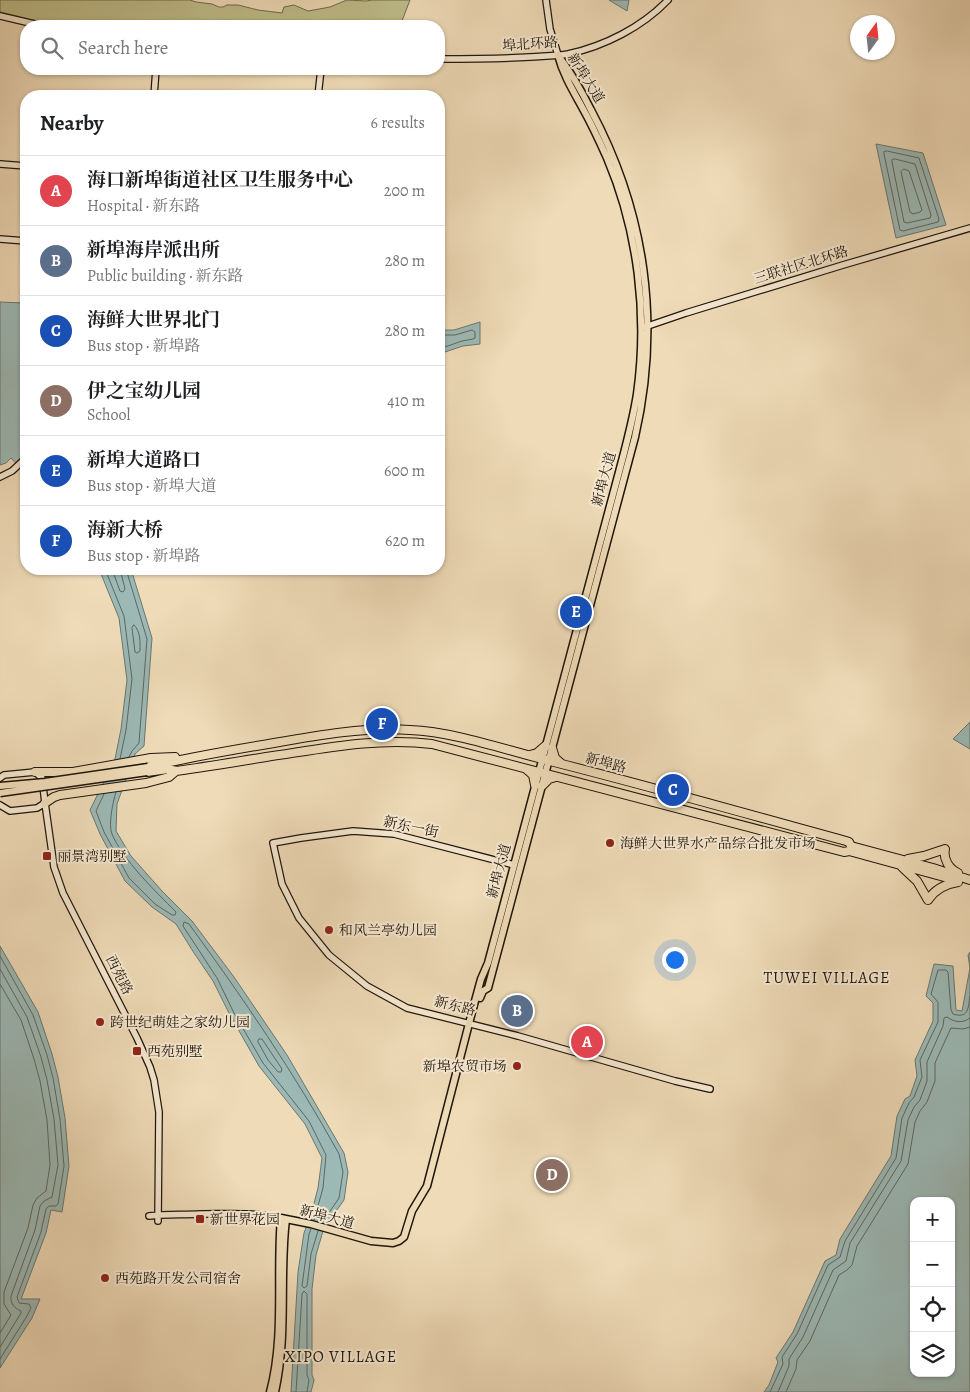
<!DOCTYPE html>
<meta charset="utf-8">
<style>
:root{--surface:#fff;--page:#f2f2f2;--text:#202124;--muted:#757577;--line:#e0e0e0;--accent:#ea580c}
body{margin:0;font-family:Alegreya,"Noto Serif SC",serif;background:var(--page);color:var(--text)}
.controls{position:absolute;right:15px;bottom:15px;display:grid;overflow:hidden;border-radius:10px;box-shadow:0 1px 4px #0004}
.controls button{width:45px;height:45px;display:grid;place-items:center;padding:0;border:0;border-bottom:1px solid var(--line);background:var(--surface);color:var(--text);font:25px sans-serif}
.compass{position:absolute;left:850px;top:15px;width:45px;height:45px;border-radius:50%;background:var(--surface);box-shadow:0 1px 4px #0004;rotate:15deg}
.you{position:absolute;left:674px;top:959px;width:18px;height:18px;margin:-12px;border:4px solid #fff;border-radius:50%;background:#1a73e8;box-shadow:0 0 0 8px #1a73e833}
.badge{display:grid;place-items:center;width:32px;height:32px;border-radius:50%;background:var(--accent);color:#fff;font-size:16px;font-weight:700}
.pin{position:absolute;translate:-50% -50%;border:2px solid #fff;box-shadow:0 1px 5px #0006}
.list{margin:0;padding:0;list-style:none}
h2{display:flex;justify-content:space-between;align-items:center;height:65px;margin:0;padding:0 20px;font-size:21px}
h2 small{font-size:16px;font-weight:400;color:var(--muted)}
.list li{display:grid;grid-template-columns:32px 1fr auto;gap:15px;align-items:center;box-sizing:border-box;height:70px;padding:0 20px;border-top:1px solid var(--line)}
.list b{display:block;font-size:19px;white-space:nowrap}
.list p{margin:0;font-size:16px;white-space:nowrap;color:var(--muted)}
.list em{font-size:16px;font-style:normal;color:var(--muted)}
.icon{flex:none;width:28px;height:28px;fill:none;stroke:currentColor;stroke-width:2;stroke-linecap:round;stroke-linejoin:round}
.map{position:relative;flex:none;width:970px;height:1392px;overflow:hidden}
.search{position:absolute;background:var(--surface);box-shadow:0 1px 4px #0004;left:20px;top:20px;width:425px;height:55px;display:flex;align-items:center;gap:12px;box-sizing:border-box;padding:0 18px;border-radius:20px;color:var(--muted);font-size:19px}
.panel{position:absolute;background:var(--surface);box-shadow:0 1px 4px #0004;left:20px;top:90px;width:425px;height:485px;border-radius:20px}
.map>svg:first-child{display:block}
.green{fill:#bfbe8b;stroke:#6f6a4a}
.water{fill:#9cb9b6;stroke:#6a7770;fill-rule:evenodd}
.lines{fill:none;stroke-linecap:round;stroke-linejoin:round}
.shore{stroke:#5e675f;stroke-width:1}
.secondary-casing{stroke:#1f1508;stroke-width:8}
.primary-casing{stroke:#1f1508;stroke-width:9}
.highway-casing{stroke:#1f1508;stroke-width:10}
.secondary{stroke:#f5e8d1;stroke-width:5.5}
.primary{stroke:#efdbb8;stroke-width:6}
.highway{stroke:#efdbb8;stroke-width:8}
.primary-bridge-casing{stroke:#1f1508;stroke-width:9;stroke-linecap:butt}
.primary-bridge{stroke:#efdbb8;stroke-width:6}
.poi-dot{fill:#8f2418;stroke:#f5e8d1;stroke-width:2}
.labels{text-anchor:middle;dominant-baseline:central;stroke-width:4;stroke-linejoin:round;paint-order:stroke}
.street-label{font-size:14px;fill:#1f1508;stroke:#f5e8d1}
.poi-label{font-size:14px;fill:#1f1508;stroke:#f5e8d1;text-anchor:start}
.quarter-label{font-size:16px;letter-spacing:1px;fill:#1f1508;stroke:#f5e8d1}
</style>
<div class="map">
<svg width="970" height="1392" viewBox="0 0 970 1392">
<rect width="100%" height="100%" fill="#efdbb8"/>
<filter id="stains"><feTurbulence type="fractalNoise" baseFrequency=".004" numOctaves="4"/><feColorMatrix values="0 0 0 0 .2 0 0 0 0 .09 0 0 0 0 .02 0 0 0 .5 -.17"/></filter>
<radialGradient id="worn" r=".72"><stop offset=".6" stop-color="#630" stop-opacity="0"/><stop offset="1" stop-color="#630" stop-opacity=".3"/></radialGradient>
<!-- green -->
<path class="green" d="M0,0H190L196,2L212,4L219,7H223L227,5H238L258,10L282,13L284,7L294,5L308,11L330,7L347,0L366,1L372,0H410L400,26H64L45,23L0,12Z
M507,999L516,1001L512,1018L502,1016Z"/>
<!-- water -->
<path class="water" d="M609,0H629L627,11Z
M876,144L923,153L946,225L896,238Z
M0,302L25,303V309H26V474L11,458L6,463L0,465Z
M480,322V344L463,346L439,354V330H454Z
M99,569H131L152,638L144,746L135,754L117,804L116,831L131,856L162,891L192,921L234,977L287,1055L344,1153L348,1172L344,1200L329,1221L323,1231L316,1255L312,1289V1375L314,1380L311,1392H291L298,1272L304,1233L311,1215L318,1188L322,1158L305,1124L259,1066L230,1015L213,981L194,953L176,924L152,907L125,881L100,834L90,810L115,759L121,729L127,680L119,618Z
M970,722V749L953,739Z
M0,946L38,1012L52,1054L58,1077L65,1118L69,1166L62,1212L51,1210L46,1233L21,1299H40L32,1318L0,1368Z
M970,952V1392H764L769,1385L778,1362L776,1358L793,1332L825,1261L836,1255L840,1239L891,1156L897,1116L905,1099L910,1096L917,1076L915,1060L933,1021V1003L926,996L934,964L953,966L956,1010L962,1011L970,968L968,955ZM914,1201H951V1373H914Z"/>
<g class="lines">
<!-- shore -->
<path class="shore" d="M887,151L919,158L939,219L938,222L903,231L900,230L884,154V152Z
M895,159L915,164L931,215L930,218L907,223L904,222L892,162V160Z
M904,169L909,171L922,210L920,212L913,214L910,212L901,172Z
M439,335H455L472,330L475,332V338L473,339L462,341L439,349
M105,569L124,616L132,679L126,730L120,759
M112,569L120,591L123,592L125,589L120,569
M126,569L147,639L139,743L132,751L129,757
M134,625C141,632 140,642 140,651L137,653L135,652L132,628Z
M104,794L96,811L104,832L129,878L155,904L172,915H175L176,912C155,891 123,860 112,834C108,825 113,801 116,792
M0,956L33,1015L47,1055L53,1078L60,1119L64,1166L58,1204L56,1206H49L46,1209L41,1232L17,1297L19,1303L29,1304L31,1308L27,1316L0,1359
M0,969L27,1017L41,1057L47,1080L54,1119L58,1165L52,1197L44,1201L40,1206L35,1230L11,1296C10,1303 14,1308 21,1311V1313L0,1347
M0,984L21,1020L34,1059L40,1081L47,1120L50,1165L46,1191L37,1198L33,1205L28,1228L4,1292V1304L11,1315L0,1333
M259,1039H262L282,1069L281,1072H278L268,1060L258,1042Z
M314,1220L323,1188L326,1155L309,1121L263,1063L234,1013L217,978L183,926L184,922L189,924C243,998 295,1074 339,1154L343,1172L339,1198L322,1223
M311,1229L309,1234L302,1286L304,1288L307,1286L311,1254L318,1231
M296,1392L302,1294L304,1291L307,1294V1375L309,1380L307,1392
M770,1392L783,1364L782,1357L797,1334L828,1265L840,1257L845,1241L896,1158L902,1118L909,1103L914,1097L922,1077L920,1060L938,1022V1002L931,994L938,970H946L948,972L951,1010L953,1014C969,1019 968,1008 970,996
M778,1392L789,1366V1359L803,1337L833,1270L846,1261L850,1243L901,1161L908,1120L914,1107L920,1100L927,1081V1062L943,1026L944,1018L947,1017C954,1022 962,1024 970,1018
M786,1392L796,1369L797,1360L810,1341L839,1275L847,1270L852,1265L857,1246L908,1164L915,1122L920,1111L927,1102L935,1081V1063L950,1030L951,1028L963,1029L970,1027"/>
<defs>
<path id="secondary" d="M546,0L550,29L558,55
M0,16L43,26
M439,59C469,59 500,59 530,57C543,56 556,56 568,54C605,46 642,27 668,0
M154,96L156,69
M318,96L321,69
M0,164L26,166
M0,239L26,241
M645,327L686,313L843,265L970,228
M0,477L12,471L26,458
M0,778L4,775L35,772L42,778L45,803L37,808L10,811L0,805
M45,803L54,867L63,893L137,1038L150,1067L154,1080L159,1112L158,1221
M514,865L394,834L353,831L301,838L273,843L282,884L299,918L329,955L367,986L407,1008L518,1036L675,1081L710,1089
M149,1216C166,1214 183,1215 200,1214C227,1214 254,1212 281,1218"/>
<path id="primary" d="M480,998L483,991L488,988L635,437C661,324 646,213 591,110C582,92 572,74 560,58
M270,1392C285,1336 276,1276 281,1218L311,1224L371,1241L393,1243L399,1241L404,1237L412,1211L427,1186L472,1012L481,979L488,963L619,472C626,446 633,420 637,394C648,315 638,231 607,158C599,140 591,123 582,107C572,89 563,74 558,55
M275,1392C288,1334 279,1277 286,1219"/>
<path id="highway" d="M552,748L555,758L562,764
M530,755L537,753L545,746
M148,767C190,757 232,750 274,743C319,735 364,727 410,730C456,732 505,750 550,761C649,786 747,814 846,841L849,842L851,846L933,868L970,880
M526,769L533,775L535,785
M35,772H73L151,758L175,757
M147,772L168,769L176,771C206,767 236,762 266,757C321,749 376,737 432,744L844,852L849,851L955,880
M542,786L549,779L556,777
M45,803L54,797L60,795L146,783L169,777L176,771
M908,859L924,856L945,849C943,859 949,869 958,873
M902,867L917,881L928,900C935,889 945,884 958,882"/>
</defs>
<!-- secondary casing -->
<use href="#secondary" class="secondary-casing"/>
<!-- primary casing -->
<use href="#primary" class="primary-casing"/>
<!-- highway casing -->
<use href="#highway" class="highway-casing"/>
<!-- secondary -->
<use href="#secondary" class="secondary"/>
<!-- primary -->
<use href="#primary" class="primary"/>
<!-- highway -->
<use href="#highway" class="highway"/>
<defs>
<path id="primary-bridge" d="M0,786L45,782L148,767
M0,793L147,772"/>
</defs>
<!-- primary-bridge casing -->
<use href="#primary-bridge" class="primary-bridge-casing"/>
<!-- primary-bridge -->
<use href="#primary-bridge" class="primary-bridge"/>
</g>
<!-- markers -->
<g class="poi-dot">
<circle cx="610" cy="843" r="5"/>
<rect x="42" y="851" width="10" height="10" rx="2.5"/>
<circle cx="329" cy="930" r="5"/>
<circle cx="100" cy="1022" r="5"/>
<rect x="132" y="1046" width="10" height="10" rx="2.5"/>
<circle cx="517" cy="1066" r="5"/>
<rect x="195" y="1214" width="10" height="10" rx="2.5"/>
<circle cx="105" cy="1278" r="5"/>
</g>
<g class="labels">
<!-- street labels -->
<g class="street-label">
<text transform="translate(530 44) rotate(-4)">埠北环路</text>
<text transform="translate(586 78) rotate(58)">新埠大道</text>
<text transform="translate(801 265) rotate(-17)">三联社区北环路</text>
<text transform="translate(604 479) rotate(-75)">新埠大道</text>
<text transform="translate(606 763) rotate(15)">新埠路</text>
<text transform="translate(411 827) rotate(12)">新东一街</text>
<text transform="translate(499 871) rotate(-75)">新埠大道</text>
<text transform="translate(119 975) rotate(63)">西苑路</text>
<text transform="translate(455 1006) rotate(14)">新东路</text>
<text transform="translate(327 1217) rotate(15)">新埠大道</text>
</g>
<!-- poi labels -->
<g class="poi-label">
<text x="620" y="843">海鲜大世界水产品综合批发市场</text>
<text x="57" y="856">丽景湾别墅</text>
<text x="339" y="930">和风兰亭幼儿园</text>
<text x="110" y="1022">跨世纪萌娃之家幼儿园</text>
<text x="147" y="1051">西苑别墅</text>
<text x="507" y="1066" text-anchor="end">新埠农贸市场</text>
<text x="210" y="1219">新世界花园</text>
<text x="115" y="1278">西苑路开发公司宿舍</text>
</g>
<!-- quarter labels -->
<g class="quarter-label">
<text x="827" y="978">TUWEI VILLAGE</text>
<text x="341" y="1357">XIPO VILLAGE</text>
</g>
</g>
<rect width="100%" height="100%" filter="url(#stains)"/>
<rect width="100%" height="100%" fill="url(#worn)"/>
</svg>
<div class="controls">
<button>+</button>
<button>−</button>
<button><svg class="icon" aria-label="locate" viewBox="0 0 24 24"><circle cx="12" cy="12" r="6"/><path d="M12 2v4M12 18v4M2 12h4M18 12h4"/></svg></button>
<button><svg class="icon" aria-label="layers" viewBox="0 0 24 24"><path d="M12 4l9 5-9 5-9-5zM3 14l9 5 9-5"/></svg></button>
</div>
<svg class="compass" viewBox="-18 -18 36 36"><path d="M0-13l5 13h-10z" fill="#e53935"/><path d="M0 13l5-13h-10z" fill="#757577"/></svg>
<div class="you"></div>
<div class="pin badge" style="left:587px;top:1042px;background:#e0444e">A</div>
<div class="pin badge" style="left:517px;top:1011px;background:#5c6f8a">B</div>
<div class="pin badge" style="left:673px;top:790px;background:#1a4fb4">C</div>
<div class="pin badge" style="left:552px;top:1175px;background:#8d6e63">D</div>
<div class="pin badge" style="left:576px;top:612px;background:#1a4fb4">E</div>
<div class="pin badge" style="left:382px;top:724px;background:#1a4fb4">F</div>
<div class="search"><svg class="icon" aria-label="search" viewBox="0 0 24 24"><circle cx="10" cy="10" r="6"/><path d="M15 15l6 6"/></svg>Search here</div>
<section class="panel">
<h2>Nearby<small>6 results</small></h2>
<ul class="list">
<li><span class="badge" style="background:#e0444e">A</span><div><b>海口新埠街道社区卫生服务中心</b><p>Hospital · 新东路</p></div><em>200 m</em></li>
<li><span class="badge" style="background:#5c6f8a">B</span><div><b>新埠海岸派出所</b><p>Public building · 新东路</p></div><em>280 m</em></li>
<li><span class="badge" style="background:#1a4fb4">C</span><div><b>海鲜大世界北门</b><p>Bus stop · 新埠路</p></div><em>280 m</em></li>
<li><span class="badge" style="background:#8d6e63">D</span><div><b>伊之宝幼儿园</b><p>School</p></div><em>410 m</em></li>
<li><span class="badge" style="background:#1a4fb4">E</span><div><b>新埠大道路口</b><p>Bus stop · 新埠大道</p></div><em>600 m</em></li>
<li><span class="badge" style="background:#1a4fb4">F</span><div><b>海新大桥</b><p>Bus stop · 新埠路</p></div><em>620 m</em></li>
</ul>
</section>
</div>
